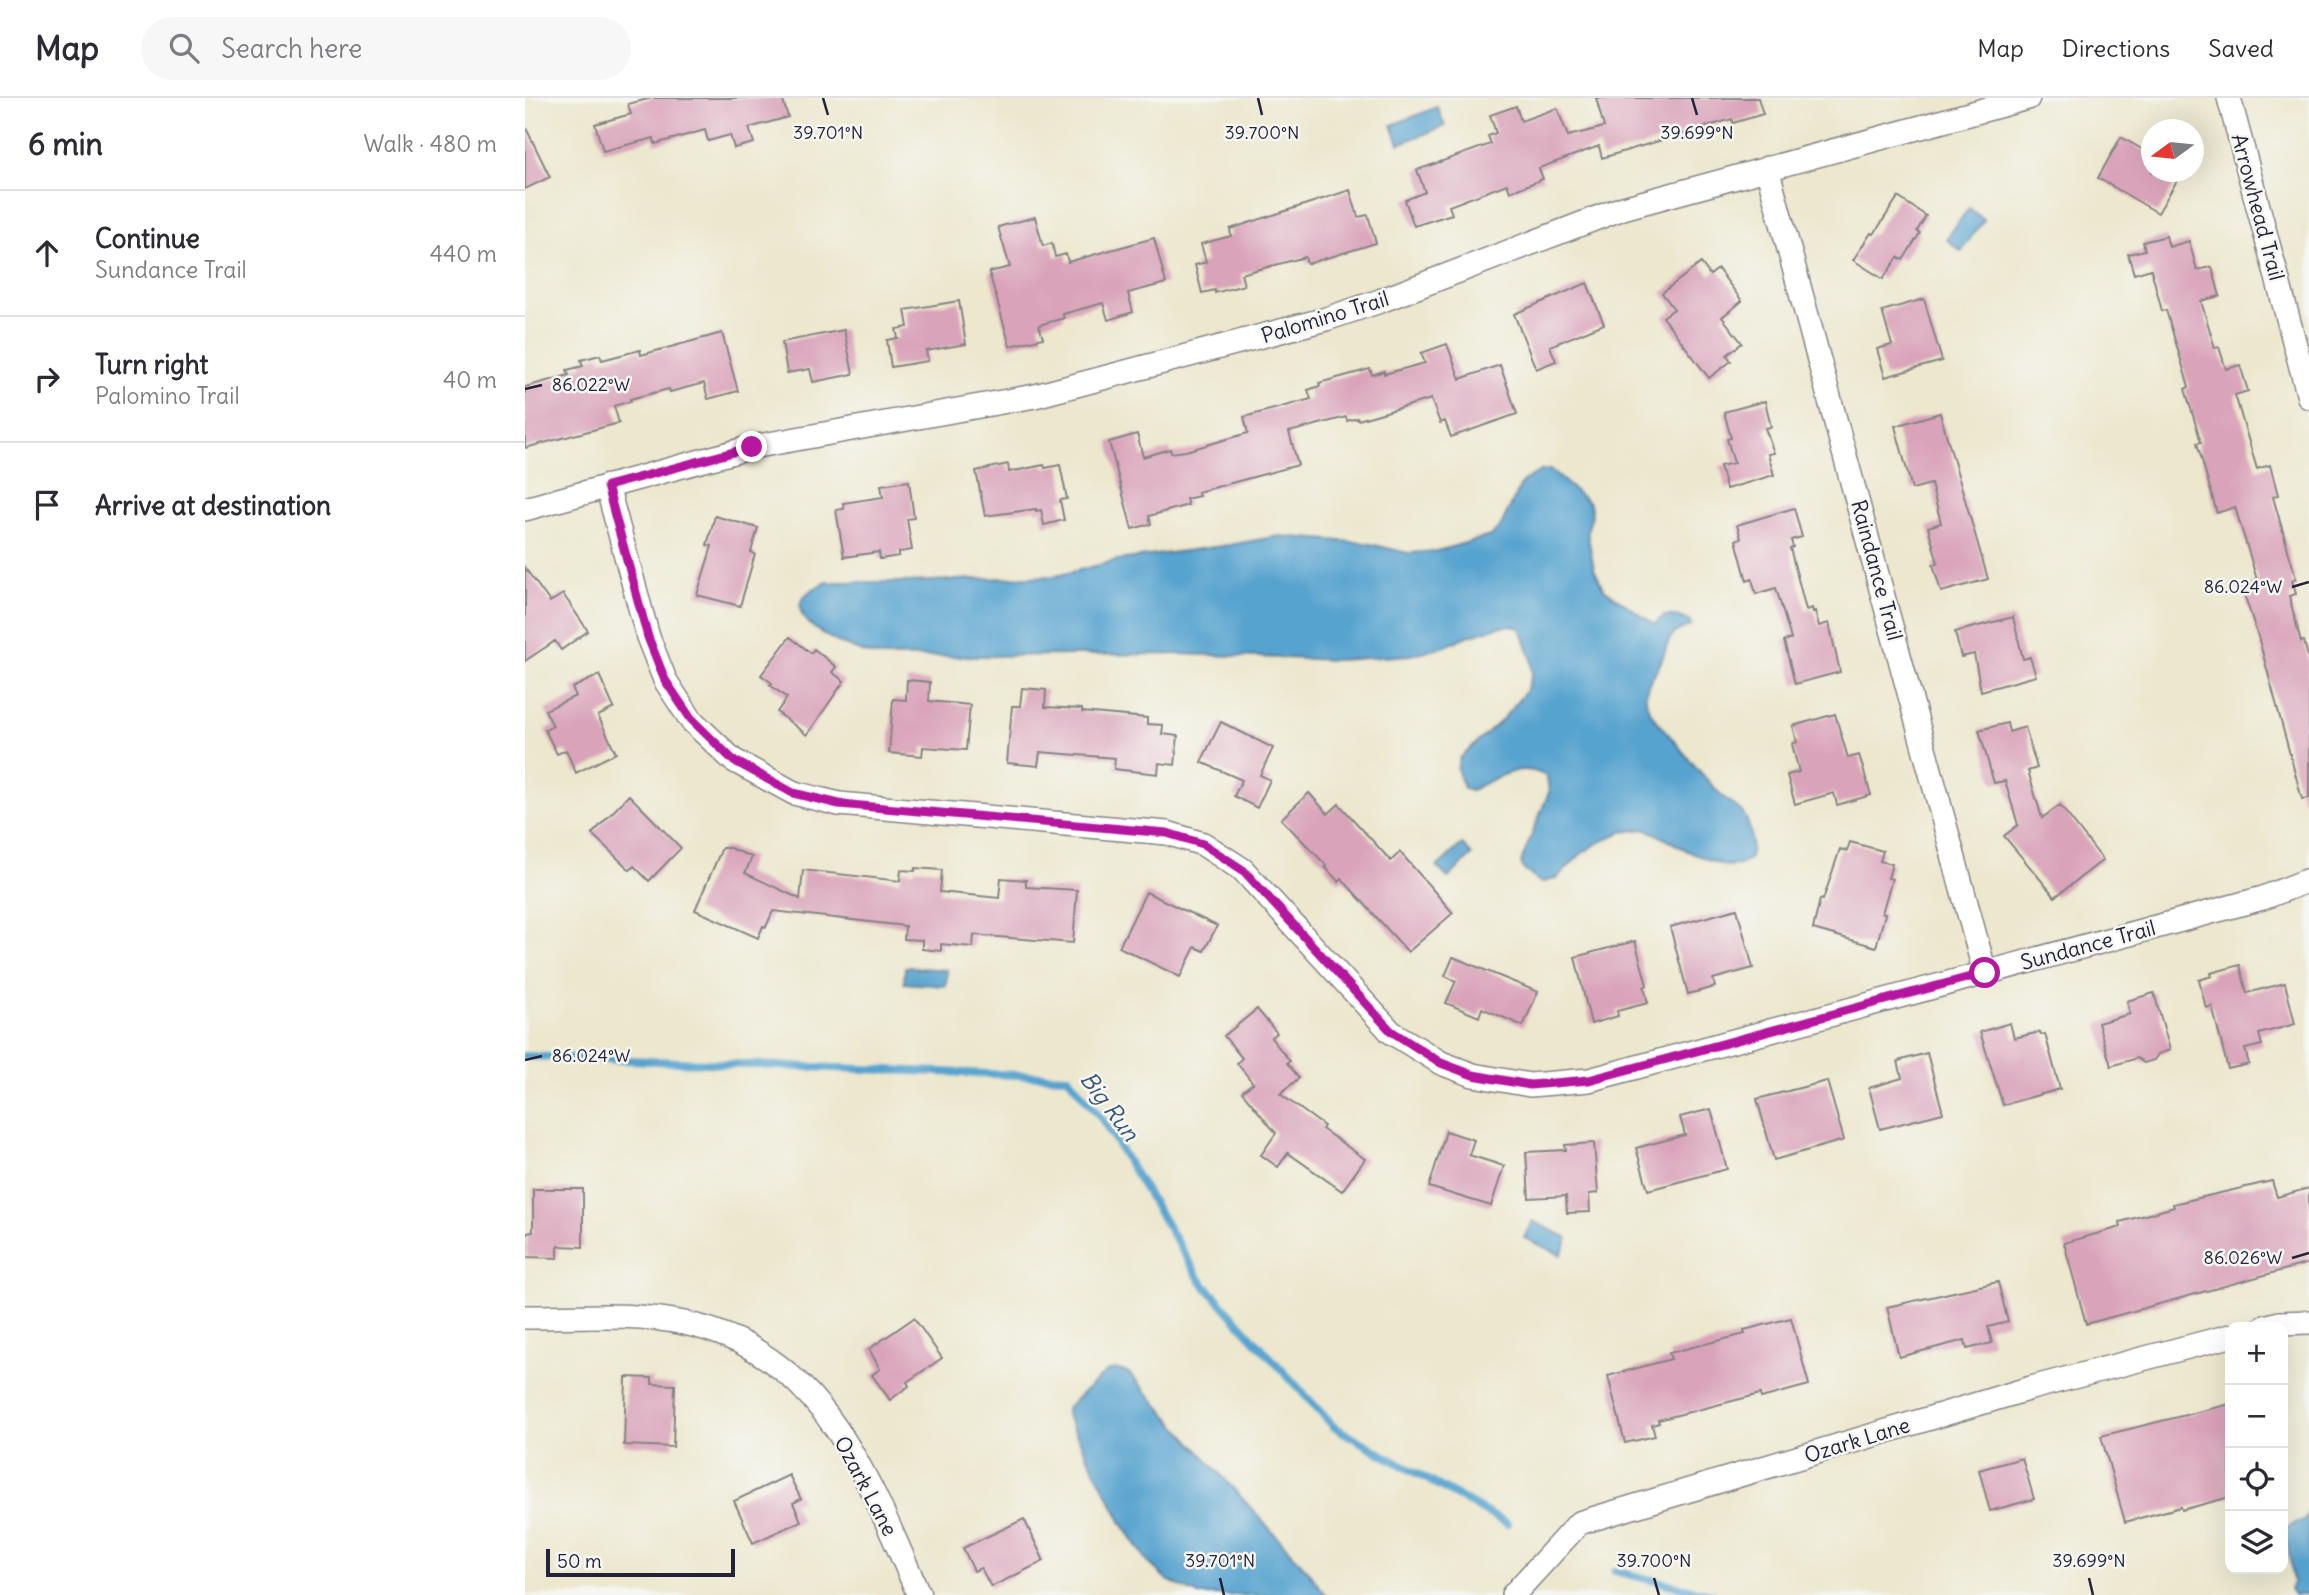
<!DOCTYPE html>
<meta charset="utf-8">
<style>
:root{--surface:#fff;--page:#f7f7f7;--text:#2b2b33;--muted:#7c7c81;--line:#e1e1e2}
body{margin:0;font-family:Delius,sans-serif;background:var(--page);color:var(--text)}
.controls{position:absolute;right:21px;bottom:21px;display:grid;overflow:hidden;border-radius:14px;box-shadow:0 7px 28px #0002}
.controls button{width:63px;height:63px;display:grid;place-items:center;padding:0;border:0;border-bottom:2px solid var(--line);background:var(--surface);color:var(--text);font:35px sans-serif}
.compass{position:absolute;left:1616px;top:21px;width:63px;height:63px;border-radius:50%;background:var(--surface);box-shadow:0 7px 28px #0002;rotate:255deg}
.scale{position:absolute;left:21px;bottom:18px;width:189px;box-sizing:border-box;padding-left:7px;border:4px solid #22223b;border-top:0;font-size:19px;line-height:24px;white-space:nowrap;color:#22223b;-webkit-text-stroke:5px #f6f6f2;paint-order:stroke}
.stop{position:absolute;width:21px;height:21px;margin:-16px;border:5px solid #b5179e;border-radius:50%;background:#fff}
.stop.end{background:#b5179e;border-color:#fff;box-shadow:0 2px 7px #0008}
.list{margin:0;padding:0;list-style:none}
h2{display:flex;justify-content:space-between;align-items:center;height:91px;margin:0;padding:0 28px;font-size:30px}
h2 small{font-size:23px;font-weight:400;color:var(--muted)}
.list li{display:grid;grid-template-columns:46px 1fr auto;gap:21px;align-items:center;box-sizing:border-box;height:126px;padding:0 28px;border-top:2px solid var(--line)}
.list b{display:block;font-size:26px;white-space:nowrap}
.list p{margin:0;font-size:23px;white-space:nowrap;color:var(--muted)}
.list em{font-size:23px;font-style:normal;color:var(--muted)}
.icon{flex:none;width:38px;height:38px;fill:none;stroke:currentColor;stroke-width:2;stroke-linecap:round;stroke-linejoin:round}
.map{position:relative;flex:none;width:1784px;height:1497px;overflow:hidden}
header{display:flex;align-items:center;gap:42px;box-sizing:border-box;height:98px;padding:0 35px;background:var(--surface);border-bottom:2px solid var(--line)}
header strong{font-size:33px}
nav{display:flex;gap:38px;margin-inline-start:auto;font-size:24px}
.search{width:490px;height:63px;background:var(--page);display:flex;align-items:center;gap:18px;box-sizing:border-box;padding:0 24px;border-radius:38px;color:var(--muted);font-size:26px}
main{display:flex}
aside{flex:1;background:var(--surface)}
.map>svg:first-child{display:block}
.water{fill:#56a3cf;stroke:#3c6285;stroke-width:2}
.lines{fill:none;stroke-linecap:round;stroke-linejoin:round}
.stream{stroke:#56a3cf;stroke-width:8}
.building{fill:#d9a3b9}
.street-casing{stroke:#878484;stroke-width:26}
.street{stroke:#fff;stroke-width:23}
.route{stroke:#b5179e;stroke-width:9}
.ticks{fill:none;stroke:#22223b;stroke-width:2.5}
.labels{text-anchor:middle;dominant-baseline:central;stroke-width:5;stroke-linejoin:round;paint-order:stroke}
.street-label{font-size:21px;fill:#22223b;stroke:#f6f6f2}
.water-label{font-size:23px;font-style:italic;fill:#375676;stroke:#f6f6f2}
.ticks-label{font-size:18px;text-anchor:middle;fill:#22223b;stroke:#f6f6f2;stroke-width:5;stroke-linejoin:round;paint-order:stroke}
</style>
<header>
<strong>Map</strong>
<div class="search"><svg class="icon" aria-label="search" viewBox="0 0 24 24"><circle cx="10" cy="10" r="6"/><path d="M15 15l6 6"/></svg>Search here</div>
<nav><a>Map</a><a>Directions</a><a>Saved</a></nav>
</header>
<main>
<aside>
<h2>6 min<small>Walk · 480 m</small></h2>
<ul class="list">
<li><svg class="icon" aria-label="ahead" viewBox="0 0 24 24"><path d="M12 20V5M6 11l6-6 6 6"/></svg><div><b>Continue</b><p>Sundance Trail</p></div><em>440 m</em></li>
<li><svg class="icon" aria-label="right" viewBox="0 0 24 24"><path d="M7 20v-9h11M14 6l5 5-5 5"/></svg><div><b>Turn right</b><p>Palomino Trail</p></div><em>40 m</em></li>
<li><svg class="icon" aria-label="arrive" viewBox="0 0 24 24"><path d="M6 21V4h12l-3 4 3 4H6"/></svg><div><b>Arrive at destination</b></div></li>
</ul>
</aside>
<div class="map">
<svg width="1784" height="1497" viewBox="0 0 1784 1497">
<rect width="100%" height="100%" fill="#f6f6f2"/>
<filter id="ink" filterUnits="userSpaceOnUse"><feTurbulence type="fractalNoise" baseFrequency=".0143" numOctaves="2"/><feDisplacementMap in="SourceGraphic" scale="14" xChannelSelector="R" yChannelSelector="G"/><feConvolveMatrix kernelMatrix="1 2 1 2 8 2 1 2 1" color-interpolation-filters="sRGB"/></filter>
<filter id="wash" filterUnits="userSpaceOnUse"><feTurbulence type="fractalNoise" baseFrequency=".00686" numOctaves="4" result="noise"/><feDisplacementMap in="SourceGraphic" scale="28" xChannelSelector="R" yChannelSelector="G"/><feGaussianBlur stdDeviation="1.57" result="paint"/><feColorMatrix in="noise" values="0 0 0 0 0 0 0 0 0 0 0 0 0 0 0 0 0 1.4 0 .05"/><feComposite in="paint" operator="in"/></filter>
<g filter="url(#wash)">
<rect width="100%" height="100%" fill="#ece7cd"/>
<!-- water -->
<path class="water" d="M912,9L920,28L874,46L867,27Z
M1444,110L1459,122L1436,153L1421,141Z
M1026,372L1065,406L1067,417L1062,433L1069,471L1079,491L1129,526L1139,518H1152L1165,523L1166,528C1141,534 1144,546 1135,566C1129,577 1120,587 1121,600C1121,612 1132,623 1140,632C1158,654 1176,676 1196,697C1202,703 1211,708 1217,714C1227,728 1228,744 1225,760L1214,767L1200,768L1167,755L1122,731L1096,734L1073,745L1056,756L1032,780L1016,785L999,772L996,764L1024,694L1022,679C996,662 971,680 946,692L939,690L932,671L935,660L977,622L1001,593L1007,576L1006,559L996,531L987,527L973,529L940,539L921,548L885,557L813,562L655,556L358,559C325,554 228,513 303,484H381L531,478L593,462L704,447L754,438L841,445L883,455L912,453L965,438L975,429L998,383L1016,373Z
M937,746L947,757L923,780L912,769Z
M380,869L422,872L421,888L379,885Z
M1007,1123L1043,1140L1036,1157L999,1140Z
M590,1271L604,1275L782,1472L801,1497H674L642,1482L624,1465L598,1427L541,1316V1310L581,1274Z
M1784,1413V1497H1769L1765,1491L1768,1485L1763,1447L1758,1443V1431L1779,1422Z"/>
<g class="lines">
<!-- stream -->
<path class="stream" d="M0,958L543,979L577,1021L675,1182L809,1329L982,1426
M1090,1473L1188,1497"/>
</g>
<g id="blocks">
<!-- building -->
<path class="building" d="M127,0H257L263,19L224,30L229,45L209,50L205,37L183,43L180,32L130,46L129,40L78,53L70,26L106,16L103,6Z
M1071,0H1233L1238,16L1208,25L1207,21L1077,60L1074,48L1014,70L1018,81L985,94L982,86L924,108L927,116L889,128L880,102L900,94L892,72L966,46L963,38L971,35L965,17L991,8L996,23L1032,10L1043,38L1079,29Z
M0,28L25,79L0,91Z
M1596,39L1627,57V74H1657L1633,115L1573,80Z
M825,92L833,119L843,117L851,145L782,166L780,159L716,176L719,187L690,195V192L677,195L670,167L681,164L676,146L706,138L705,131Z
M1373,99L1401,118L1392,133L1395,135L1378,162L1373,159L1358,181L1328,162L1346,135L1349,136Z
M510,119L518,148L527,145L530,159L541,156L543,164L629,140L641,185L603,195L608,214L583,222L578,205L538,216L539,220L514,227L518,240L485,248L464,174L485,169L473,129Z
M1641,138L1644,149L1664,143L1672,172L1687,169L1695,198L1676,203L1690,250L1694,249L1701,271L1715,267L1723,293L1710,297L1732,371L1745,367L1753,397L1748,399L1771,480L1767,482L1771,496L1764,498L1776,544L1779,543L1784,563V700L1777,701L1733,538L1717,490L1733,485L1710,409L1692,415L1672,345L1676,344L1660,291L1664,289L1641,212L1637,213L1626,171L1609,176L1603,156L1620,152L1618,144Z
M1176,165L1185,177L1193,171L1217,203L1197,219L1217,245L1202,257L1206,263L1184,280L1138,219L1149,211L1137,195Z
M1062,185L1079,226L1025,248L1031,263L1011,271L989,216Z
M1399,201L1417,263L1360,279L1352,251L1367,247L1357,213Z
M434,203L441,246L401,253L403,263L366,269L362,242L373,240L371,231L383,229L380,212Z
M319,232L328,276L288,284L285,271L262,275L257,244Z
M197,235L213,293L183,301L179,285L145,294L144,291L105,301L106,303L89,308L94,325L0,350V289L44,277L42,272L58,268L56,262L75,257L77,262L115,252L116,257Z
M922,246L935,281L975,267L992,316L926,339L920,323L915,325L906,301L833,322L832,320L822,323L821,319L764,334L773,367L673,394L674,398L661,401L663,407L624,418L626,426L607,431L584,344L612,336L618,359L645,351L646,355L661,353L723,335L719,319L786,301L783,292L795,288L794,285L845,271L847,277L859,273V276L900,265L896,255Z
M1240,303L1246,329L1240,330L1249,355L1243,356L1249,377L1201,391L1195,368L1209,365L1202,341L1206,340L1199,314Z
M1415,315L1463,481L1416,494L1408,466L1413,465L1403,429L1416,425L1406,386L1387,391L1370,328Z
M483,366L484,374L519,367L520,370L535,367L542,401L535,402L539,422L519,427L516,412L511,413V411L460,418L451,373Z
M384,383L389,420L382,421L387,452L374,454V458L355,461L354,454L319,459L311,412L319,411L318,405L358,399L356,387Z
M1269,410L1277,439L1266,442L1268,449L1265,450L1281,512L1287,510L1288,514L1290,513L1294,528L1304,525L1315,574L1270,586L1259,543L1266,541L1251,490L1231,496L1227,481L1222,483L1211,442L1216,440L1212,427Z
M190,418L233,430L226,454L230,456L215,508L172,497L187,448L182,447Z
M0,470L25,504L38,496L63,533L36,552L30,543L0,563Z
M1488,519L1498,561L1505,559L1511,578L1456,593L1449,556L1436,559L1430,534Z
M265,539L286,555L289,551L311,569L307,574L319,583L282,637L252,614L262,600L245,587L247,585L236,577Z
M74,577L89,610L73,618L91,655L51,675L41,652L32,656L20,632L28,628L20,612L51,598L47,590Z
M382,582L405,584L404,603L445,607L441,652L398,649L397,658L364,655L368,601L381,602Z
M497,590L521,592L520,609L557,611V614L622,620V626L638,627L637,636L653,638L650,667L634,665L633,676L589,671L590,660L515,654L513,668L482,665L487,608H495Z
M1310,616L1323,660L1334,657L1346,697L1312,707L1309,695L1270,706L1262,677L1274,674L1267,646L1272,644L1268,628Z
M696,624L748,650L735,677L745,682L732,710L709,698L717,682L676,664Z
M1482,625L1484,634L1500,629L1512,670L1503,673L1517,720L1535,707L1578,762L1530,799L1479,738L1493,727L1480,683L1469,685L1454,632Z
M784,695L803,716L814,706L866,763L875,754L928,815L883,854L817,781L814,784L800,769L801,767L756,721Z
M104,697L156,750L124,783L109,768L105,772L67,736Z
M1325,744L1358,753L1355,763L1367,766L1363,780L1367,781L1357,815L1360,816L1351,849L1288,831L1295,801L1298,802L1315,751L1322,753Z
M197,750H205L227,759L220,775L275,801L278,772L375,783L376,772L390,773V770L417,772L415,794L474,800L476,780L501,782V789L552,792L548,845L449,837L448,849L416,846V853L397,851V842L379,841L380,828L248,813L241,829L238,828L233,840L170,812Z
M621,794L692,828L679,853L670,849L655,879L594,849Z
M1212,811L1228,870L1188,881L1190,889L1163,896L1145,829Z
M1110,843L1122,887L1119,889L1123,905L1092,913L1093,918L1066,926L1050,859Z
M928,859L1013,894L998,928L957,910L954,919L921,905L931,883L920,878Z
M1715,867L1722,895L1760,885L1770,926L1734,936L1737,947L1720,951L1724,966L1703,971L1687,908L1681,910L1674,882L1687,878L1686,875Z
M1629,895L1645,952L1633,956L1629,962L1619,965L1612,960L1586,968L1573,925L1605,916L1602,903Z
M732,911L752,935L746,940L765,963L762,965L774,980L755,996L799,1028L797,1031L840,1061L817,1093L763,1055L753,1069L736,1057L751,1035L717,994L728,985L712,965L717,960L699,938Z
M1485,925L1489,940L1515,934L1516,937L1520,936L1535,991L1478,1007L1455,934Z
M1402,955L1418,1015L1355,1031L1344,990L1377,980L1373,963Z
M1302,983L1319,1042L1249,1062L1232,1001Z
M1186,1011L1202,1071L1123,1092L1111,1050L1160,1037L1155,1019Z
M921,1033L949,1042L944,1057L979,1068L966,1108L904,1089Z
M1069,1045L1073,1095L1064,1096L1065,1114L1042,1115L1041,1098L1004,1100L1001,1054L1041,1052L1040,1047Z
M1747,1083L1752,1099L1784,1090V1165L1561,1226L1539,1145L1596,1129L1595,1124L1649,1109L1648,1106Z
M8,1091H58V1149L33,1148V1160L2,1159V1135L8,1134Z
M1473,1184L1483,1224L1463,1229L1467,1245L1442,1251L1440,1242L1374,1259L1362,1209Z
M389,1220L417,1260L382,1284L384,1288L365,1302L347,1277L355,1271L344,1251Z
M1266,1220L1284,1287L1236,1300L1235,1296L1133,1322L1134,1325L1127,1327L1130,1338L1100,1345L1083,1278L1146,1261L1144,1255L1220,1236L1219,1232Z
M101,1279L127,1280V1286L150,1287L148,1349L99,1347Z
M1705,1306V1399L1657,1412L1656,1409L1600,1424L1576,1338Z
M1497,1360L1509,1401L1465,1413L1454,1372Z
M264,1377L276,1401L268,1405L276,1423L228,1445L209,1403Z
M499,1421L519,1463L466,1489L456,1470L449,1473L438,1450Z"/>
</g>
</g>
<g filter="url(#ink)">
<use href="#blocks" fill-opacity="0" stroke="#878484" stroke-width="2"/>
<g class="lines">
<defs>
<path id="street" d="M1704,0L1784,299
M1242,70L1460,875
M82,388L123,539L140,582L166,622L208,662L269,695L314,706L642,735L678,746L718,772L866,934L916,965L948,977L1005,987L1064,982L1738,800L1784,782
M0,411L227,349L510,298L801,221L855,203L1098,110L1503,0
M0,1219C52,1219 108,1214 159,1225C299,1254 343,1382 394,1497
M1739,1229L1754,1225L1784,1224
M988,1497L1054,1425L1506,1290L1705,1238"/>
</defs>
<!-- street casing -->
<use href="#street" class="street-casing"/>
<!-- street -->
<use href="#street" class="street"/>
</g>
</g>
<g class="lines" filter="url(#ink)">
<!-- route -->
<path class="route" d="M227,349L82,388L123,539L140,582L166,621L208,662L268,695L314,706L642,735L678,746L718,772L866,933L916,965L948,977L1005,987L1064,982L1460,875"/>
</g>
<!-- ticks -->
<path class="ticks" d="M298,0L303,17M733,0L737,17M1167,0L1172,17M0,291L17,287M1767,489L1784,484M0,962L17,958M1767,1160L1784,1155M695,1480L699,1497M1129,1480L1134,1497M1564,1480L1568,1497"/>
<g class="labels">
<!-- street labels -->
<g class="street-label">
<text transform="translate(1733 109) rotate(75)">Arrowhead Trail</text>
<text transform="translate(800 219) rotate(-17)">Palomino Trail</text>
<text transform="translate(1352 472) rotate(75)">Raindance Trail</text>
<text transform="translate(1563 847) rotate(-15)">Sundance Trail</text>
<text transform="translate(1332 1342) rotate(-17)">Ozark Lane</text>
<text transform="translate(341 1388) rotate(62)">Ozark Lane</text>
</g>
<!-- water labels -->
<g class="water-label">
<text transform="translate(585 1008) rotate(53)">Big Run</text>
</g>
</g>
<g class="ticks-label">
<text x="737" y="41">39.700°N</text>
<text x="1172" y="41">39.699°N</text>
<text x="303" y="41">39.701°N</text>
<text x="66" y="293">86.022°W</text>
<text x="1718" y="495">86.024°W</text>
<text x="66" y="964">86.024°W</text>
<text x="1718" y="1166">86.026°W</text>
<text x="695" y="1469">39.701°N</text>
<text x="1129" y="1469">39.700°N</text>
<text x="1564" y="1469">39.699°N</text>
</g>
</svg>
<div class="controls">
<button>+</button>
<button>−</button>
<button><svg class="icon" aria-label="locate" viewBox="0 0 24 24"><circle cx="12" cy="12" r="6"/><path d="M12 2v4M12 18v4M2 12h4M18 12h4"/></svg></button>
<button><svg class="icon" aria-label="layers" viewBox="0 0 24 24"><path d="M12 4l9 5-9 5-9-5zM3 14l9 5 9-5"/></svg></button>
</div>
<svg class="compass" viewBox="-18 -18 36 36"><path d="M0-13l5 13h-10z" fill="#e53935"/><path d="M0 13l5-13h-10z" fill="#7c7c81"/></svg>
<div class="scale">50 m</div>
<div class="stop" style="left:1460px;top:875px"></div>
<div class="stop end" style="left:227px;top:349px"></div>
</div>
</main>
